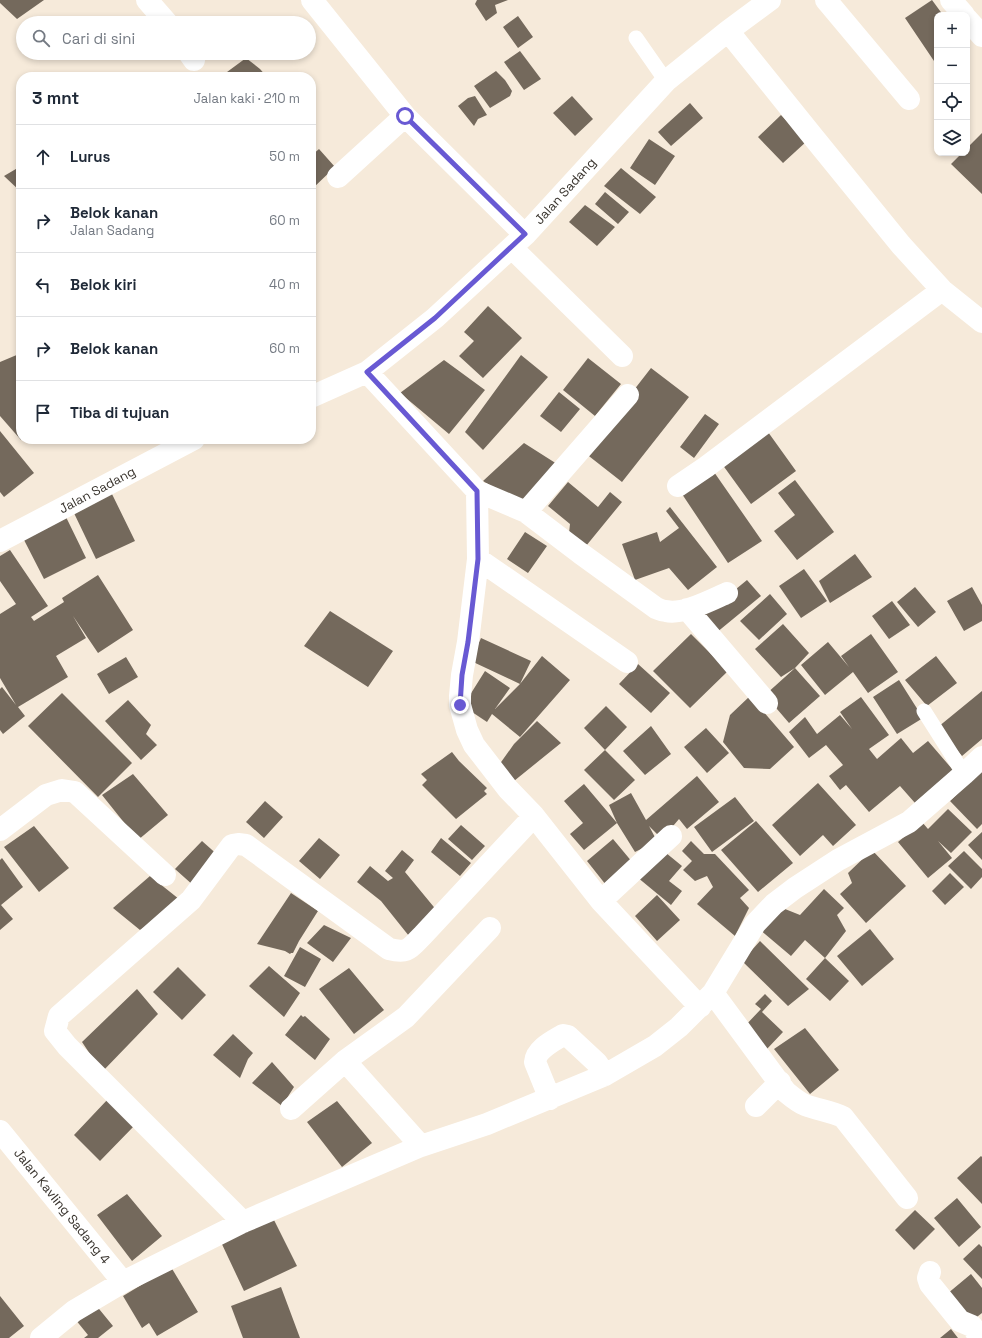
<!DOCTYPE html>
<html lang="id">
<meta charset="utf-8">
<style>
:root{--surface:#fff;--page:#f2f2f3;--text:#1f2937;--muted:#747a83;--line:#e0e1e3}
body{margin:0;font-family:"Space Grotesk",sans-serif;background:var(--page);color:var(--text)}
.controls{position:absolute;right:12px;top:12px;display:grid;overflow:hidden;border-radius:8px;box-shadow:0 2px 6px #0003}
.controls button{width:36px;height:36px;display:grid;place-items:center;padding:0;border:0;border-bottom:1px solid var(--line);background:var(--surface);color:var(--text);font:20px sans-serif}
.stop{position:absolute;width:12px;height:12px;margin:-9px;border:3px solid #6859d3;border-radius:50%;background:#fff}
.stop.end{background:#6859d3;border-color:#fff;box-shadow:0 1px 4px #0008}
.list{margin:0;padding:0;list-style:none}
h2{display:flex;justify-content:space-between;align-items:center;height:52px;margin:0;padding:0 16px;font-size:17px}
h2 small{font-size:13px;font-weight:400;color:var(--muted)}
.list li{display:grid;grid-template-columns:26px 1fr auto;gap:12px;align-items:center;box-sizing:border-box;height:64px;padding:0 16px;border-top:1px solid var(--line)}
.list b{display:block;font-size:15px;white-space:nowrap}
.list p{margin:0;font-size:13px;white-space:nowrap;color:var(--muted)}
.list em{font-size:13px;font-style:normal;color:var(--muted)}
.icon{flex:none;width:22px;height:22px;fill:none;stroke:currentColor;stroke-width:2;stroke-linecap:round;stroke-linejoin:round}
.map{position:relative;flex:none;width:982px;height:1338px;overflow:hidden}
.search{position:absolute;background:var(--surface);box-shadow:0 2px 6px #0003;left:16px;top:16px;width:300px;height:44px;display:flex;align-items:center;gap:10px;box-sizing:border-box;padding:0 14px;border-radius:22px;color:var(--muted);font-size:15px}
.panel{position:absolute;background:var(--surface);box-shadow:0 2px 6px #0003;left:16px;top:72px;width:300px;height:372px;border-radius:16px}
.map>svg:first-child{display:block}
.building{fill:#74695c}
.lines{fill:none;stroke-linecap:round;stroke-linejoin:round}
.lane{stroke:#fff;stroke-width:15}
.street{stroke:#fff;stroke-width:22}
.route{stroke:#6859d3;stroke-width:5}
.labels{text-anchor:middle;dominant-baseline:central;stroke-width:4;stroke-linejoin:round;paint-order:stroke}
.street-label{font-size:13px;fill:#39342e;stroke:#fff}
</style>
<div class="map">
<svg width="982" height="1338" viewBox="0 0 982 1338">
<rect width="100%" height="100%" fill="#f6eada"/>
<!-- building -->
<path class="building" d="M0,0H44L17,19L0,3Z
M477,0H508L495,5L497,13L486,21L475,4Z
M932,0L943,15H937V59L934,61L905,18Z
M518,16L533,37L518,48L503,27Z
M237,17L244,23H231Z
M520,51L541,79L524,90L504,62Z
M213,53H235L218,58Z
M246,58L260,69L267,77H230L227,72Z
M496,71L505,80L512,91L510,96L490,108L474,86Z
M475,96L487,115L478,119L474,126L458,106L468,98Z
M572,96L593,119L575,136L553,113Z
M690,103L703,118L671,146L658,132Z
M781,115L807,141L783,163L758,137Z
M982,133V194L951,164L962,153H967V148Z
M649,139L675,156L655,185L630,168Z
M319,149L335,167L311,190V156Z
M21,166V192L4,176Z
M621,168L656,197L640,214L604,186Z
M605,192L629,212L618,224L595,204Z
M585,205L615,227L597,246L569,222Z
M488,306L522,338L483,378L459,356L474,341L464,332Z
M19,354L21,356V440L0,416V362Z
M521,355L548,377L483,450L465,432Z
M588,358L621,384L595,416L563,390Z
M444,360L485,390L449,434L400,393Z
M651,368L689,397L622,482L585,453Z
M559,392L580,409L561,432L540,416Z
M705,414L719,424L694,458L680,447Z
M0,431L34,473L4,497L0,492Z
M768,432L796,471L751,504L722,464Z
M524,443L557,464L522,505L483,481Z
M714,472L762,541L728,563L682,494Z
M795,480L834,532L797,560L774,531L795,515L778,493Z
M568,482L598,507L610,492L622,502L586,546L569,533L570,524L548,506Z
M111,492L135,541L96,559L73,511Z
M670,507L717,567L688,590L669,568L635,580L622,544L657,532L660,542L679,528L666,511Z
M66,517L86,558L44,579L23,538Z
M525,532L547,546L528,573L507,559Z
M10,550L48,606L31,617L34,621L64,602L62,598L98,575L133,630L98,653L73,616L86,638L56,656L68,677L18,707L25,716L3,734L0,730V689L2,687L16,705L0,678V614L16,604L0,581V556Z
M855,554L872,577L830,603L819,581Z
M804,569L827,601L801,618L779,586Z
M747,580L761,596L716,633L702,617Z
M915,587L936,612L918,627L897,602Z
M972,587L982,605V621L964,631L947,601Z
M770,594L787,614L759,640L740,621Z
M892,601L910,625L889,639L872,616Z
M330,611L393,651L368,687L304,646Z
M783,624L809,653L795,668L820,696L789,723L765,695L795,668L781,677L755,649Z
M691,634L728,671L690,708L653,671Z
M871,634L898,672L868,693L853,672L825,695L801,665L828,642L849,667L841,656Z
M481,638L531,661L520,684L542,656L570,680L520,737L492,714L487,722L463,706L485,671L510,688L495,709L520,684L471,661Z
M936,656L957,683L927,706L905,680Z
M126,657L138,677L109,694L97,674Z
M638,664L670,693L651,713L619,684Z
M899,680L923,718L897,734L873,697Z
M982,691V739L962,756L938,727Z
M62,693L132,763L98,797L28,726Z
M750,696L794,747L770,769L744,768L723,742L730,715Z
M861,697L889,735L869,749L877,759L901,738L913,753L928,741L953,770L915,803L900,786L869,812L846,785L840,790L829,776L843,765L826,745L809,758L789,732L805,717L817,734L840,715L852,729L840,712Z
M128,700L151,725L146,734L157,745L141,760L105,721Z
M606,706L627,727L605,750L584,728Z
M537,721L561,743L514,781L499,765L514,744Z
M651,726L671,754L645,775L623,751Z
M706,728L729,753L707,773L684,747Z
M605,750L635,780L614,800L584,770Z
M452,752L459,761L487,788L484,791L487,794L456,819L422,785L427,780L421,774Z
M982,770V824L977,829L950,801Z
M133,774L168,815L138,840L102,795Z
M697,776L719,802L687,829L679,819L662,839L649,826L657,841L635,852L617,823L584,850L570,834L583,823L564,801L584,784L617,823L609,805L631,793L646,820Z
M818,783L856,825L833,846L823,835L800,856L772,825Z
M735,797L754,821L712,852L694,827Z
M265,801L283,817L264,838L246,822Z
M948,809L972,832L951,853L938,841L952,858L928,878L898,842L922,822L928,829Z
M756,821L793,863L758,892L721,850Z
M461,825L485,846L472,860L448,839Z
M34,826L69,868L39,892L4,847Z
M982,832V860L968,845Z
M319,838L340,855L320,879L299,861Z
M441,838L471,863L460,876L431,852Z
M613,839L633,863L606,885L587,861Z
M202,841L220,857L194,886L175,869Z
M691,841L704,854H715L749,890L740,898L749,908L735,936L697,904L713,887L707,876L695,881L683,870L692,861L682,851Z
M660,848L682,866L669,881L682,891L671,905L637,877Z
M402,850L414,860L405,872L438,912L409,936L381,901L357,882L370,866L388,881L393,878L385,871Z
M872,850L906,886L866,923L840,894L852,883L848,873Z
M964,851L982,869V877L971,889L948,866Z
M2,858L23,887L1,905L13,919L0,930V860Z
M950,873L964,887L945,905L932,891Z
M150,876L184,903L140,930L113,908Z
M824,889L844,908L837,915L846,931L825,958L805,940L791,956L758,928L785,909L800,915Z
M291,893L318,911L299,941L293,953H291L290,954L285,951L257,944Z
M657,895L680,920L657,941L635,916Z
M324,925L351,938L333,962L307,943Z
M870,929L894,959L862,986L837,956Z
M760,941L809,989L788,1006L742,961Z
M300,947L321,959L305,987L284,976Z
M825,958L849,981L830,1001L806,979Z
M269,966L300,993L284,1017L249,986Z
M178,967L206,995L182,1020L153,992Z
M349,968L384,1010L354,1034L319,989Z
M137,989L158,1014L102,1072L82,1042Z
M765,994L772,1001L762,1012L783,1032L766,1050L743,1028L761,1009L755,1004Z
M301,1015L303,1017L305,1016L330,1039L315,1060L285,1035Z
M805,1028L839,1070L810,1094L774,1049Z
M233,1034L253,1053L248,1059L240,1078L213,1055Z
M272,1062L294,1087L282,1106L252,1083Z
M108,1099L135,1125L100,1161L74,1135Z
M337,1101L372,1143L342,1167L307,1122Z
M981,1156L982,1157V1204L957,1178Z
M127,1194L162,1236L132,1261L97,1215Z
M957,1198L981,1227L959,1247L934,1218Z
M915,1210L935,1229L914,1250L895,1230Z
M272,1216L297,1266L244,1291L220,1240Z
M979,1244L982,1247V1279L963,1259Z
M171,1267L198,1312L157,1336L149,1323L142,1328L123,1296Z
M971,1274L982,1288V1313L969,1323L947,1294Z
M281,1287L300,1338H243L231,1306Z
M0,1296L24,1326L9,1338H0Z
M95,1304L113,1326L98,1338H84L88,1335L75,1319Z
M951,1329L958,1338H940Z"/>
<g class="lines">
<!-- lane -->
<path class="lane" d="M636,38L666,81
M924,711L964,774"/>
<!-- street -->
<path class="street" d="M147,0L167,23
M312,0L405,116L525,235
M826,0L909,99
M951,0L964,15
M967,19L982,36
M728,31L814,138L901,245L942,290L982,322
M189,53L194,60
M338,177L405,116
M512,248L622,356
M367,372L477,491L478,559L468,642L462,675L460,696V705L467,730L474,745L508,789L534,816L601,901L700,1007
M311,397L367,372L435,318L525,235L666,81L728,31L770,0
M678,486L706,467L942,290
M477,491L526,512L580,553L656,608C659,609 662,611 666,611C683,615 711,600 727,593
M526,512L628,395
M0,541L194,439
M478,559L627,662
M687,609L767,703
M0,830L46,795L62,790L75,792L165,875
M601,901L671,836
M713,993L786,1092C792,1097 798,1102 805,1105C818,1110 831,1111 843,1117L907,1198
M345,1061L421,1146
M550,1099L535,1062C536,1049 553,1041 563,1035L568,1036L597,1063L605,1075
M756,1106L780,1082
M291,1109L345,1061L406,1017L490,928
M0,1131L123,1282
M243,1222L67,1046L55,1031L59,1016L191,900L232,845L238,844L246,845L389,949C409,954 410,948 423,935L534,816
M930,1272L928,1278L930,1284L960,1321L972,1326L980,1338
M41,1338L74,1311L123,1282L243,1222L421,1146L487,1124L605,1075L655,1046L679,1027L713,993L755,924L774,904L795,888L838,860L909,822L964,774L982,757"/>
</g>
<g class="lines">
<!-- route -->
<path class="route" d="M405,116L525,234L435,318L367,372L477,491L478,559L468,642L462,675L460,705"/>
</g>
<g class="labels">
<!-- street labels -->
<g class="street-label">
<text transform="translate(565 191) rotate(-48)">Jalan Sadang</text>
<text transform="translate(97 490) rotate(-28)">Jalan Sadang</text>
<text transform="translate(62 1206) rotate(51)">Jalan Kavling Sadang 4</text>
</g>
</g>
</svg>
<div class="controls">
<button>+</button>
<button>−</button>
<button><svg class="icon" aria-label="locate" viewBox="0 0 24 24"><circle cx="12" cy="12" r="6"/><path d="M12 2v4M12 18v4M2 12h4M18 12h4"/></svg></button>
<button><svg class="icon" aria-label="layers" viewBox="0 0 24 24"><path d="M12 4l9 5-9 5-9-5zM3 14l9 5 9-5"/></svg></button>
</div>
<div class="stop" style="left:405px;top:116px"></div>
<div class="stop end" style="left:460px;top:705px"></div>
<div class="search"><svg class="icon" aria-label="search" viewBox="0 0 24 24"><circle cx="10" cy="10" r="6"/><path d="M15 15l6 6"/></svg>Cari di sini</div>
<section class="panel">
<h2>3 mnt<small>Jalan kaki · 210 m</small></h2>
<ul class="list">
<li><svg class="icon" aria-label="ahead" viewBox="0 0 24 24"><path d="M12 20V5M6 11l6-6 6 6"/></svg><div><b>Lurus</b></div><em>50 m</em></li>
<li><svg class="icon" aria-label="right" viewBox="0 0 24 24"><path d="M7 20v-9h11M14 6l5 5-5 5"/></svg><div><b>Belok kanan</b><p>Jalan Sadang</p></div><em>60 m</em></li>
<li><svg class="icon" aria-label="left" viewBox="0 0 24 24"><path d="M17 20v-9H6M10 6l-5 5 5 5"/></svg><div><b>Belok kiri</b></div><em>40 m</em></li>
<li><svg class="icon" aria-label="right" viewBox="0 0 24 24"><path d="M7 20v-9h11M14 6l5 5-5 5"/></svg><div><b>Belok kanan</b></div><em>60 m</em></li>
<li><svg class="icon" aria-label="arrive" viewBox="0 0 24 24"><path d="M6 21V4h12l-3 4 3 4H6"/></svg><div><b>Tiba di tujuan</b></div></li>
</ul>
</section>
</div>
